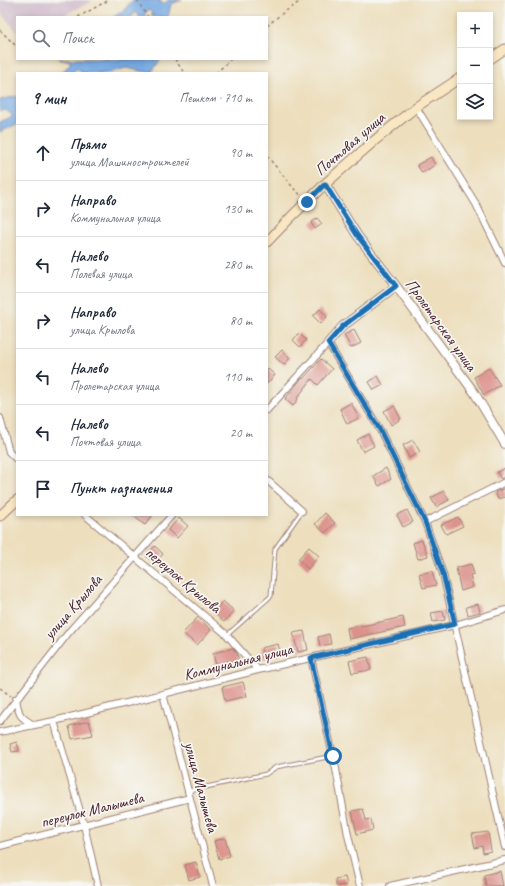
<!DOCTYPE html>
<html lang="ru">
<meta charset="utf-8">
<style>
:root{--surface:#fff;--page:#f2f2f3;--text:#1f2937;--muted:#747a83;--line:#e0e1e3}
body{margin:0;font-family:Caveat,sans-serif;background:var(--page);color:var(--text)}
.controls{position:absolute;right:12px;top:12px;display:grid;overflow:hidden;border-radius:0px;box-shadow:0 2px 6px #0003}
.controls button{width:36px;height:36px;display:grid;place-items:center;padding:0;border:0;border-bottom:1px solid var(--line);background:var(--surface);color:var(--text);font:20px sans-serif}
.stop{position:absolute;width:12px;height:12px;margin:-9px;border:3px solid #1f6fb2;border-radius:50%;background:#fff}
.stop.end{background:#1f6fb2;border-color:#fff;box-shadow:0 1px 4px #0008}
.list{margin:0;padding:0;list-style:none}
h2{display:flex;justify-content:space-between;align-items:center;height:52px;margin:0;padding:0 16px;font-size:17px}
h2 small{font-size:13px;font-weight:400;color:var(--muted)}
.list li{display:grid;grid-template-columns:26px 1fr auto;gap:12px;align-items:center;box-sizing:border-box;height:56px;padding:0 16px;border-top:1px solid var(--line)}
.list b{display:block;font-size:15px;white-space:nowrap}
.list p{margin:0;font-size:13px;white-space:nowrap;color:var(--muted)}
.list em{font-size:13px;font-style:normal;color:var(--muted)}
.icon{flex:none;width:22px;height:22px;fill:none;stroke:currentColor;stroke-width:2;stroke-linecap:round;stroke-linejoin:round}
.map{position:relative;flex:none;width:505px;height:886px;overflow:hidden}
.search{position:absolute;background:var(--surface);box-shadow:0 2px 6px #0003;left:16px;top:16px;width:252px;height:44px;display:flex;align-items:center;gap:10px;box-sizing:border-box;padding:0 14px;border-radius:0px;color:var(--muted);font-size:15px}
.panel{position:absolute;background:var(--surface);box-shadow:0 2px 6px #0003;left:16px;top:72px;width:252px;height:444px;border-radius:0px}
.map>svg:first-child{display:block}
.industrial{fill:#d1bdcc}
.water{fill:#77abe4;stroke:#606588}
.building{fill:#dc8f89}
.lines{fill:none;stroke-linecap:round;stroke-linejoin:round}
.service-casing{stroke:#9c7f74;stroke-width:5}
.minor-casing{stroke:#9c7f74;stroke-width:8}
.tertiary-casing{stroke:#9c7f74;stroke-width:10}
.secondary-casing{stroke:#9c7f74;stroke-width:11}
.path{stroke:#9c7f74;stroke-width:1.5;stroke-dasharray:3 3;stroke-linecap:butt}
.service{stroke:#fff;stroke-width:3}
.minor{stroke:#fff;stroke-width:6}
.tertiary{stroke:#fff;stroke-width:8}
.secondary{stroke:#f9e7c3;stroke-width:9}
.route{stroke:#1f6fb2;stroke-width:5}
.labels{text-anchor:middle;dominant-baseline:central;stroke-width:3.5;stroke-linejoin:round;paint-order:stroke}
.street-label{font-size:16px;fill:#4a1f2b;stroke:#f6f6f2}
</style>
<div class="map">
<svg width="505" height="886" viewBox="0 0 505 886">
<rect width="100%" height="100%" fill="#f6f6f2"/>
<filter id="ink" filterUnits="userSpaceOnUse"><feTurbulence type="fractalNoise" baseFrequency=".025" numOctaves="2"/><feDisplacementMap in="SourceGraphic" scale="8" xChannelSelector="R" yChannelSelector="G"/><feConvolveMatrix kernelMatrix="1 2 1 2 8 2 1 2 1" color-interpolation-filters="sRGB"/></filter>
<filter id="wash" filterUnits="userSpaceOnUse"><feTurbulence type="fractalNoise" baseFrequency=".012" numOctaves="4" result="noise"/><feDisplacementMap in="SourceGraphic" scale="16" xChannelSelector="R" yChannelSelector="G"/><feGaussianBlur stdDeviation="0.9" result="paint"/><feColorMatrix in="noise" values="0 0 0 0 0 0 0 0 0 0 0 0 0 0 0 0 0 1.4 0 .05"/><feComposite in="paint" operator="in"/></filter>
<g filter="url(#wash)">
<rect width="100%" height="100%" fill="#eddfbe"/>
<!-- industrial -->
<path class="industrial" d="M0,0H91V2L60,17H17V32L0,12Z"/>
<!-- water -->
<path class="water" d="M133,0H160L161,3L164,4L168,0H182L171,4L168,17H152V12L149,10L145,13V17H139L136,13H134L132,17H113L123,11Z
M58,59H161L151,73L126,68L108,73H81V71L77,68L73,71V73H61L70,64V60H60Z
M17,96V125H15L0,132V122L13,116L6,110L0,111V100Z"/>
<g id="blocks">
<!-- building -->
<path class="building" d="M431,157L435,165L422,173L417,165Z
M317,218L322,224L315,229L311,223Z
M320,309L327,317L321,324L313,316Z
M354,330L361,343L351,348L344,335Z
M299,333L306,340L300,347L293,340Z
M282,350L290,358L284,365L275,357Z
M321,359L332,369L318,385L312,379L297,398L298,399L293,406L285,399L302,378L303,379Z
M267,368L275,375L267,384Z
M489,368L500,385L484,395L474,377Z
M378,376L383,385L374,390L369,382Z
M351,403L359,418L347,424L340,409Z
M394,406L401,419L391,425L384,411Z
M368,434L374,446L363,452L357,440Z
M413,440L420,452L409,458L403,445Z
M386,468L391,479L379,486L373,476Z
M505,468V476L501,479L497,472Z
M505,488V497L498,499L495,492Z
M444,491L449,500L436,507L431,498Z
M407,510L413,522L403,527L397,515Z
M325,513L335,523L325,533L315,524Z
M132,515H153L145,525Z
M458,517L463,526L446,534L441,525Z
M179,518L188,526L177,538L168,530Z
M422,540L428,556L418,559L413,543Z
M155,546L163,554L155,563L146,556Z
M309,547L319,556L308,569L298,559Z
M471,564L474,574L470,575L473,587L461,591L456,568Z
M432,571L436,585L423,588L419,574Z
M223,601L234,611L224,622L213,612Z
M478,604L480,612L468,615L466,607Z
M443,611L445,620L433,622L431,613Z
M198,617L211,630L197,645L183,633Z
M403,617L405,627L349,639L347,628L361,625L362,626Z
M304,631L308,650L298,652L293,633Z
M329,634L331,644L320,646L318,637Z
M278,644L281,655L263,659L261,648Z
M233,648L237,654L240,664L217,670L213,653Z
M368,657L371,670L352,673L349,661Z
M243,682L247,696L225,701L222,687Z
M89,721L93,735L72,739L69,726Z
M17,742L19,751L12,752L10,744Z
M363,809L366,820L371,819L373,830L357,834L352,811Z
M488,832L491,851L483,853L482,846L475,848L472,834Z
M225,838L230,856L219,859L214,841Z
M196,862L200,877L189,880L185,865Z
M500,871L503,886H486L484,875Z
M345,877L347,885L336,886L335,879Z"/>
</g>
</g>
<g filter="url(#ink)">
<use href="#blocks" fill-opacity="0" stroke="#9c7f74" stroke-width="1"/>
<g class="lines">
<defs>
<path id="service" d="M227,635L271,596L275,549L302,511
M188,791L266,774L276,767L333,756"/>
<path id="minor" d="M416,107L476,204L505,263
M267,410L328,343L380,430L425,522L443,574L505,847
M0,418L9,452L17,460
M267,480L302,511
M85,515L227,635L258,670
M425,522L505,482
M311,658L336,769L348,835L360,886
M163,694L188,791L213,886
M16,699C19,715 19,717 34,725
M0,721L69,632L172,515
M54,721L84,825L98,886
M0,732L54,721L163,694L258,670L455,625L505,610
M0,846L190,798
M390,886L505,860"/>
<path id="tertiary" d="M325,184L357,235L396,286L474,392L505,444
M328,343L343,326L396,286"/>
<path id="secondary" d="M490,59L505,49
M267,242L291,217L325,184L374,141L416,107L460,78
M0,516L17,500"/>
</defs>
<!-- service casing -->
<use href="#service" class="service-casing"/>
<!-- minor casing -->
<use href="#minor" class="minor-casing"/>
<!-- tertiary casing -->
<use href="#tertiary" class="tertiary-casing"/>
<!-- secondary casing -->
<use href="#secondary" class="secondary-casing"/>
<!-- path -->
<path class="path" d="M137,0L148,17
M78,17L109,0
M267,26L280,15L302,0
M0,30L17,47
M175,59L184,73
M216,73L231,59
M267,156L296,191L301,195
M0,688L11,696"/>
<!-- service -->
<use href="#service" class="service"/>
<!-- minor -->
<use href="#minor" class="minor"/>
<!-- tertiary -->
<use href="#tertiary" class="tertiary"/>
<!-- secondary -->
<use href="#secondary" class="secondary"/>
</g>
</g>
<g class="lines" filter="url(#ink)">
<!-- route -->
<path class="route" d="M307,202L325,184L357,235L396,286L343,326L328,343L380,430L425,522L443,574L455,624L311,658L333,756"/>
</g>
<g class="labels">
<!-- street labels -->
<g class="street-label">
<text transform="translate(350 144) rotate(-41)">Почтовая улица</text>
<text transform="translate(441 325) rotate(54)">Пролетарская улица</text>
<text transform="translate(183 580) rotate(40)">переулок Крылова</text>
<text transform="translate(73 607) rotate(-49)">улица Крылова</text>
<text transform="translate(238 662) rotate(-14)">Коммунальная улица</text>
<text transform="translate(201 787) rotate(75)">улица Малышева</text>
<text transform="translate(92 810) rotate(-14)">переулок Малышева</text>
</g>
</g>
</svg>
<div class="controls">
<button>+</button>
<button>−</button>
<button><svg class="icon" aria-label="layers" viewBox="0 0 24 24"><path d="M12 4l9 5-9 5-9-5zM3 14l9 5 9-5"/></svg></button>
</div>
<div class="stop" style="left:333px;top:756px"></div>
<div class="stop end" style="left:307px;top:202px"></div>
<div class="search"><svg class="icon" aria-label="search" viewBox="0 0 24 24"><circle cx="10" cy="10" r="6"/><path d="M15 15l6 6"/></svg>Поиск</div>
<section class="panel">
<h2>9 мин<small>Пешком · 710 m</small></h2>
<ul class="list">
<li><svg class="icon" aria-label="ahead" viewBox="0 0 24 24"><path d="M12 20V5M6 11l6-6 6 6"/></svg><div><b>Прямо</b><p>улица Машиностроителей</p></div><em>90 m</em></li>
<li><svg class="icon" aria-label="right" viewBox="0 0 24 24"><path d="M7 20v-9h11M14 6l5 5-5 5"/></svg><div><b>Направо</b><p>Коммунальная улица</p></div><em>130 m</em></li>
<li><svg class="icon" aria-label="left" viewBox="0 0 24 24"><path d="M17 20v-9H6M10 6l-5 5 5 5"/></svg><div><b>Налево</b><p>Полевая улица</p></div><em>280 m</em></li>
<li><svg class="icon" aria-label="right" viewBox="0 0 24 24"><path d="M7 20v-9h11M14 6l5 5-5 5"/></svg><div><b>Направо</b><p>улица Крылова</p></div><em>80 m</em></li>
<li><svg class="icon" aria-label="left" viewBox="0 0 24 24"><path d="M17 20v-9H6M10 6l-5 5 5 5"/></svg><div><b>Налево</b><p>Пролетарская улица</p></div><em>110 m</em></li>
<li><svg class="icon" aria-label="left" viewBox="0 0 24 24"><path d="M17 20v-9H6M10 6l-5 5 5 5"/></svg><div><b>Налево</b><p>Почтовая улица</p></div><em>20 m</em></li>
<li><svg class="icon" aria-label="arrive" viewBox="0 0 24 24"><path d="M6 21V4h12l-3 4 3 4H6"/></svg><div><b>Пункт назначения</b></div></li>
</ul>
</section>
</div>
